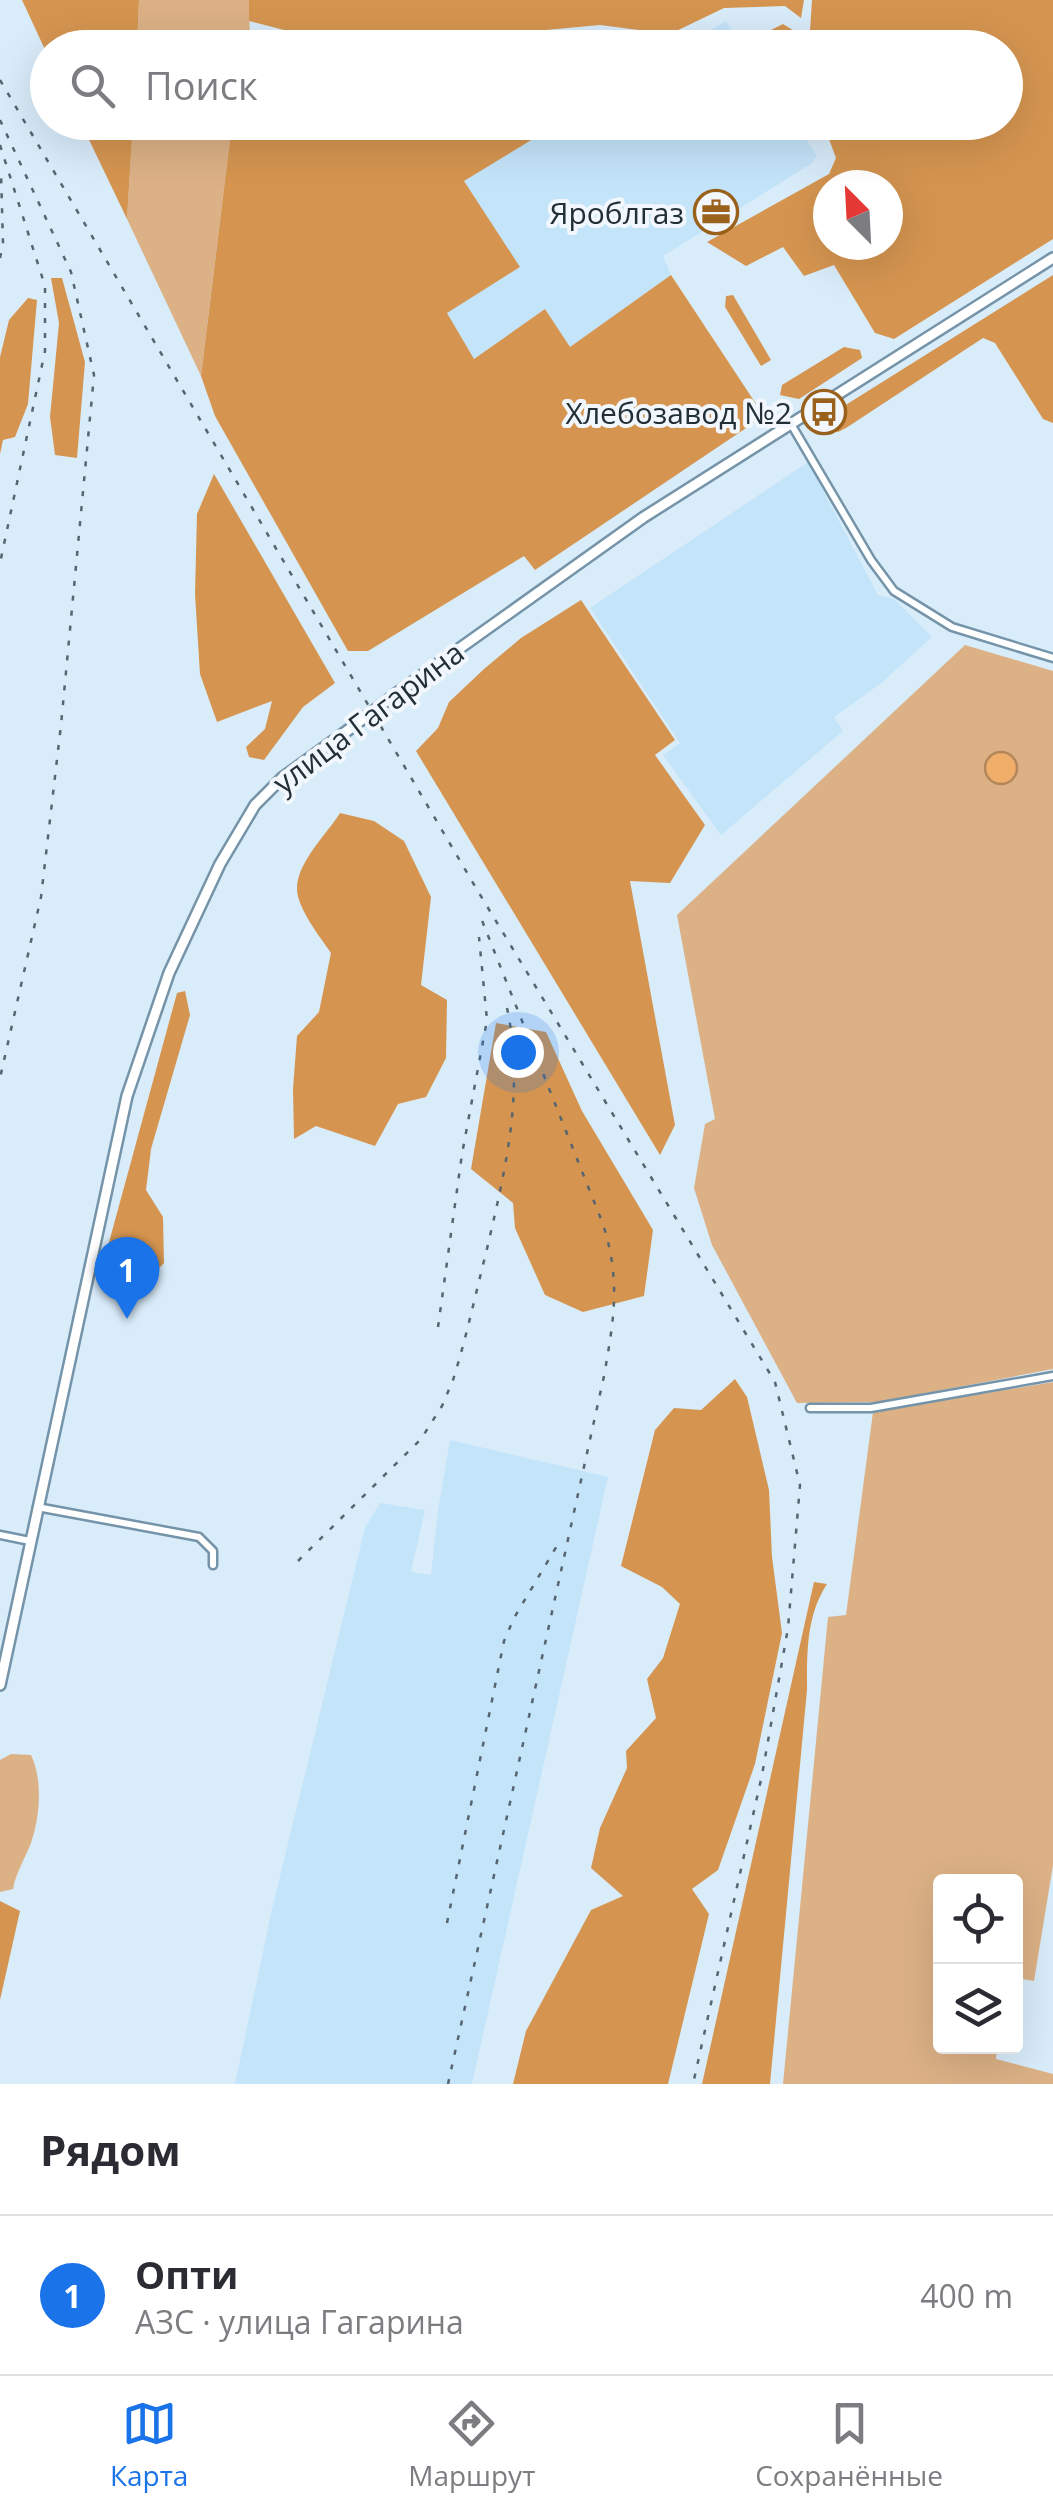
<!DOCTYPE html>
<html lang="ru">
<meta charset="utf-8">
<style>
:root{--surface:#fff;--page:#f7f7f7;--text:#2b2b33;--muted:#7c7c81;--line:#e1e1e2;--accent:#1a73e8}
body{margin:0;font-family:"Open Sans",sans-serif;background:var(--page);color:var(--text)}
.controls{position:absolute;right:30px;bottom:30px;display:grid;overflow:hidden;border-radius:10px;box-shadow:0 10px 40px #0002}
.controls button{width:90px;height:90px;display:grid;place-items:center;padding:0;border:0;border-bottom:2px solid var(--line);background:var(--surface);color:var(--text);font:50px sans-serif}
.compass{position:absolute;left:813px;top:170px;width:90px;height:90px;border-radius:50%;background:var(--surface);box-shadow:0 10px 40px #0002;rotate:336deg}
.you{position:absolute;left:518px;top:1052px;width:35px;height:35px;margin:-25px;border:8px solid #fff;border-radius:50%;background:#1a73e8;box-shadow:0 0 0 15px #1a73e833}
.badge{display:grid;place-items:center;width:65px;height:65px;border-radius:50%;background:var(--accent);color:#fff;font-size:32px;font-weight:700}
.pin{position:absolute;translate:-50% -82px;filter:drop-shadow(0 2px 5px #0008)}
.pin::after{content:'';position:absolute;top:52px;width:35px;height:30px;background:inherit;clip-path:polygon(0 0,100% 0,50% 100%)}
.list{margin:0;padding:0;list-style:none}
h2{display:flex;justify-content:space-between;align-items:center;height:130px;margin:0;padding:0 40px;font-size:42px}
h2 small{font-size:32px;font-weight:400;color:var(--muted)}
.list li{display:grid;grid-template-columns:65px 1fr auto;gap:30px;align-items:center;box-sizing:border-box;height:160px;padding:0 40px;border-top:2px solid var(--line)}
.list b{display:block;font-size:38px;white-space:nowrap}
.list p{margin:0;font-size:32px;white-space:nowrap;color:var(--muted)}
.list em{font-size:32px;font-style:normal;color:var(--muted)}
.icon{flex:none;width:55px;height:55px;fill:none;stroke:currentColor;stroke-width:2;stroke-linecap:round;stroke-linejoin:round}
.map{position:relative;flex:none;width:1053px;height:2084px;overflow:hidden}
.search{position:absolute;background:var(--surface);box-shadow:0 10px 40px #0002;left:30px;right:30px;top:30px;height:110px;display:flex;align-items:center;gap:25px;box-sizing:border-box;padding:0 35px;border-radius:55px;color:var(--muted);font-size:38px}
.sheet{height:290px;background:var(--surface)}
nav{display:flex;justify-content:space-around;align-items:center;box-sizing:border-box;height:140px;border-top:2px solid var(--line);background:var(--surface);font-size:28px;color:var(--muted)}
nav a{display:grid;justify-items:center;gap:5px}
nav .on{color:var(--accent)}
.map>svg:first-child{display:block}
.built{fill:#c4e4fa}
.green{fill:#dcb186}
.forest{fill:#d59550;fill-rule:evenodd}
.water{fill:#f0ae6a;stroke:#b2885b;stroke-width:2.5}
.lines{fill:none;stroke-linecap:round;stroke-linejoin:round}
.street-casing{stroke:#7594a9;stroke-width:11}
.secondary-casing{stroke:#7594a9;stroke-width:14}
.street{stroke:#fff;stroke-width:6}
.secondary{stroke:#fff;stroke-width:9}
.rail{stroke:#56656f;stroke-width:2.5;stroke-dasharray:5 10;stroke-linecap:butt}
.secondary-bridge-casing{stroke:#7594a9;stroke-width:14;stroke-linecap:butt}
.secondary-bridge{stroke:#fff;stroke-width:9}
.labels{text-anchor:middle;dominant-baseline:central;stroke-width:8;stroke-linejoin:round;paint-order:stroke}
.poi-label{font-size:30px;fill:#222f37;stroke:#f1f7fc;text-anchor:end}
.street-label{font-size:30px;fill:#222f37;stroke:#f1f7fc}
</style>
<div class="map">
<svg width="1053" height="2084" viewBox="0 0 1053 2084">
<rect width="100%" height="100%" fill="#d9ecfa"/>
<!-- built -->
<path class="built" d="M726,21L743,47H682Z
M559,123H795L817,156L811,164L663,256L671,275L570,348L545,309L474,359L446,313L519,267L463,181Z
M808,462L878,595L894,599L932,637L880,684L834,717L843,731L721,835L663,755L680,743L590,608Z
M450,1440L608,1477L472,2084H235L272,1909L365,1528L380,1503L425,1510L411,1572L431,1575L438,1510Z"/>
<!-- green -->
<path class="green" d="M139,0H249L250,47L137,48Z
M133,123H232L201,376L127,219Z
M965,645L1053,671V1369L879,1402L797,1403L712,1245L694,1188L705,1124L715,1119L677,915Z
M1053,1382V1865L1034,1981L1016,1978V1882H940V2046L997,2047L996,2059L1053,2074V2084H783L828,1617L846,1615L873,1412Z
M11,1754L31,1755C43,1780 40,1817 31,1843C25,1859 16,1872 13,1889L0,1892V1760Z"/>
<!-- forest -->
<path class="forest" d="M22,0H139L137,47L48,48L47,54Z
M249,0H804L801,18L785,6L724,8L670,34L600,25L502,34L443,35L401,43L323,40L249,21Z
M812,0H1053V239L894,339L875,333L834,265L804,276L783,247L746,266L707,242L829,174L836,158L823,123L1006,122V48L812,47L810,31ZM828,185H888V245H828Z
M783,24L799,34L801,47H754L752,45L765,33Z
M601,31L667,41L659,48L425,47C452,42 478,45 505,43C537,39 568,33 601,31Z
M81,123H133L127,219Z
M232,123H559L464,181L520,267L447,313L474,359L545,309L570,347L671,275L764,416L535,570L524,556L368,651H348L215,416L201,376Z
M1053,275V423L1043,419L995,343L983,338L846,428L838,432L832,430L830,423L836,411Z
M51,278H62L85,362L77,458L55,455L50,417L59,323Z
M733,295L771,360L761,366L725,307L726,296Z
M28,298L37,300L28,404L15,437L3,440L0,454V357L9,320Z
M844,347L860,350L862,358L799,399L780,395L782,385Z
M214,474L335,683L303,707L264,760L249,757L246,747L265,729L272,701L217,722L200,674L195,594L197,514Z
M581,600L675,740L655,755L705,825L670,883L630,881L675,1125L660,1155L416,751L438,728L449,702L484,669L521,638Z
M340,813L374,821L404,841L431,897L421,985L447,1000L446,1058L426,1097L398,1104L375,1146L316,1126L294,1139L293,1089L297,1036L319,1012L331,953C320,937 298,909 297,890C296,863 327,834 340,813Z
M185,991L190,1015L151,1149L146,1190L163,1217L164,1263L153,1274L102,1268L177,993Z
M496,1023L546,1032L582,1111L653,1230L644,1296L583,1312L545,1295L515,1228L513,1203L471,1169Z
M735,1379L747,1397L769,1490L772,1557L782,1633L755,1764L718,1870L692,1889L709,1914L668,2084H513L526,2031L591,1910L623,1896L591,1868L600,1828L627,1768L626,1751L656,1718L647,1679L663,1658L680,1604L662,1587L621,1566L655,1430L674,1408L701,1410Z
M814,1582L827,1584C806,1616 807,1653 807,1690L770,2084H702Z
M0,1901L20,1911L0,2000Z"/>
<!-- water -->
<path class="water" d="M985 768a16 16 0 1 1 32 0a16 16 0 1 1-32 0Z"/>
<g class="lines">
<defs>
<path id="street" d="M791,424L871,560L894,591L952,627L1053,658
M810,1408H871L1053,1376
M37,1507L199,1537L213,1551V1565
M0,1535L30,1541"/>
<path id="secondary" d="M397,693L644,517L1053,258
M0,1685L127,1096L169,973L220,864L255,805L282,778L351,728"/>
</defs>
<!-- street casing -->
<use href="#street" class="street-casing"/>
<!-- secondary casing -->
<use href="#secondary" class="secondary-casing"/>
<!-- street -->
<use href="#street" class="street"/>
<!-- secondary -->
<use href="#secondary" class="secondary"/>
<!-- rail -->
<path class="rail" d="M0,80L479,893L775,1382L800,1485L788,1628L762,1775L693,2084
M0,120L71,272L94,375L61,725L41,897L0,1078
M0,145L45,286V351L0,563
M0,258L3,244L1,173
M438,1327L462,1154L487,1020L479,937
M298,1561L421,1439L442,1406L453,1380C466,1339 475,1296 486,1253C505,1171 525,1092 507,1008
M447,1923L504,1641L514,1618L561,1539
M448,2084L604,1376C614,1319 621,1281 603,1224L479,913"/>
<defs>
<path id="secondary-bridge" d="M351,728L397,693"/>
</defs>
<!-- secondary-bridge casing -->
<use href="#secondary-bridge" class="secondary-bridge-casing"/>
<!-- secondary-bridge -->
<use href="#secondary-bridge" class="secondary-bridge"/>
</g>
<!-- icons -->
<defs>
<symbol id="office-ring" viewBox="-11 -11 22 22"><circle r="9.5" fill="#f1f7fc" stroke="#9a611d" stroke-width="1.5"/><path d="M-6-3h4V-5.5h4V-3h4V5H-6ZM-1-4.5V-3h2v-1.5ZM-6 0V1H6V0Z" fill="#9a611d"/></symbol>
<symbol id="bus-ring" viewBox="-11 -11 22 22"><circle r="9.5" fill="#f1f7fc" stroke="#9a611d" stroke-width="1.5"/><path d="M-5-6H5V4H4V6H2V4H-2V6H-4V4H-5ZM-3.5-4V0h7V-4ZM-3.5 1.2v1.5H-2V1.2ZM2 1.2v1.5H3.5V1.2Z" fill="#9a611d"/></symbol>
</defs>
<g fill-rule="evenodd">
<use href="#office-ring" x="691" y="187" width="50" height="50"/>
<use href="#bus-ring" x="799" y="387" width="50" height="50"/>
</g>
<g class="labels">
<!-- poi labels -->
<g class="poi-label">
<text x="684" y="212">Яроблгаз</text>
<text x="792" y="412">Хлебозавод №2</text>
</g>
<!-- street labels -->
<g class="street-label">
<text transform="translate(368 717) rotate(-37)">улица Гагарина</text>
</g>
</g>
</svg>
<div class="controls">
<button><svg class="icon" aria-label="locate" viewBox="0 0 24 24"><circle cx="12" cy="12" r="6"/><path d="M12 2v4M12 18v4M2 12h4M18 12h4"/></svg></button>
<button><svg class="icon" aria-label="layers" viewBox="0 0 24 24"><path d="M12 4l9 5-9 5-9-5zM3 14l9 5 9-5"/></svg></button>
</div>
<svg class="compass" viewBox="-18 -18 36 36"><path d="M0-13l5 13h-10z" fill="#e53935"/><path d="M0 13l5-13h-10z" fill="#7c7c81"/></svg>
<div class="you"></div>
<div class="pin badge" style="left:127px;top:1319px">1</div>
<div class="search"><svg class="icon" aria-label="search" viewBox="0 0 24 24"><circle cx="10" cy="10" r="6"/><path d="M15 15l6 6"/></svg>Поиск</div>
</div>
<section class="sheet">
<h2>Рядом<small></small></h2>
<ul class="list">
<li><span class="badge">1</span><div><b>Опти</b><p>АЗС · улица Гагарина</p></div><em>400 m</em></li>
</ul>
</section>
<nav>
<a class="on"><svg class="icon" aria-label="map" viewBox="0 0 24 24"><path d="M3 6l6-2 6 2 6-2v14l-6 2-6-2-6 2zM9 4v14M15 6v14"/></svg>Карта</a>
<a><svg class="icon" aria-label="directions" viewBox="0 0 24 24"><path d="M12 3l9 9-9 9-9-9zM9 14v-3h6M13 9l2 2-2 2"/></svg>Маршрут</a>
<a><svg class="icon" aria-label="saved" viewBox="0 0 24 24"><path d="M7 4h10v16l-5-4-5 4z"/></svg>Сохранённые</a>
</nav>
